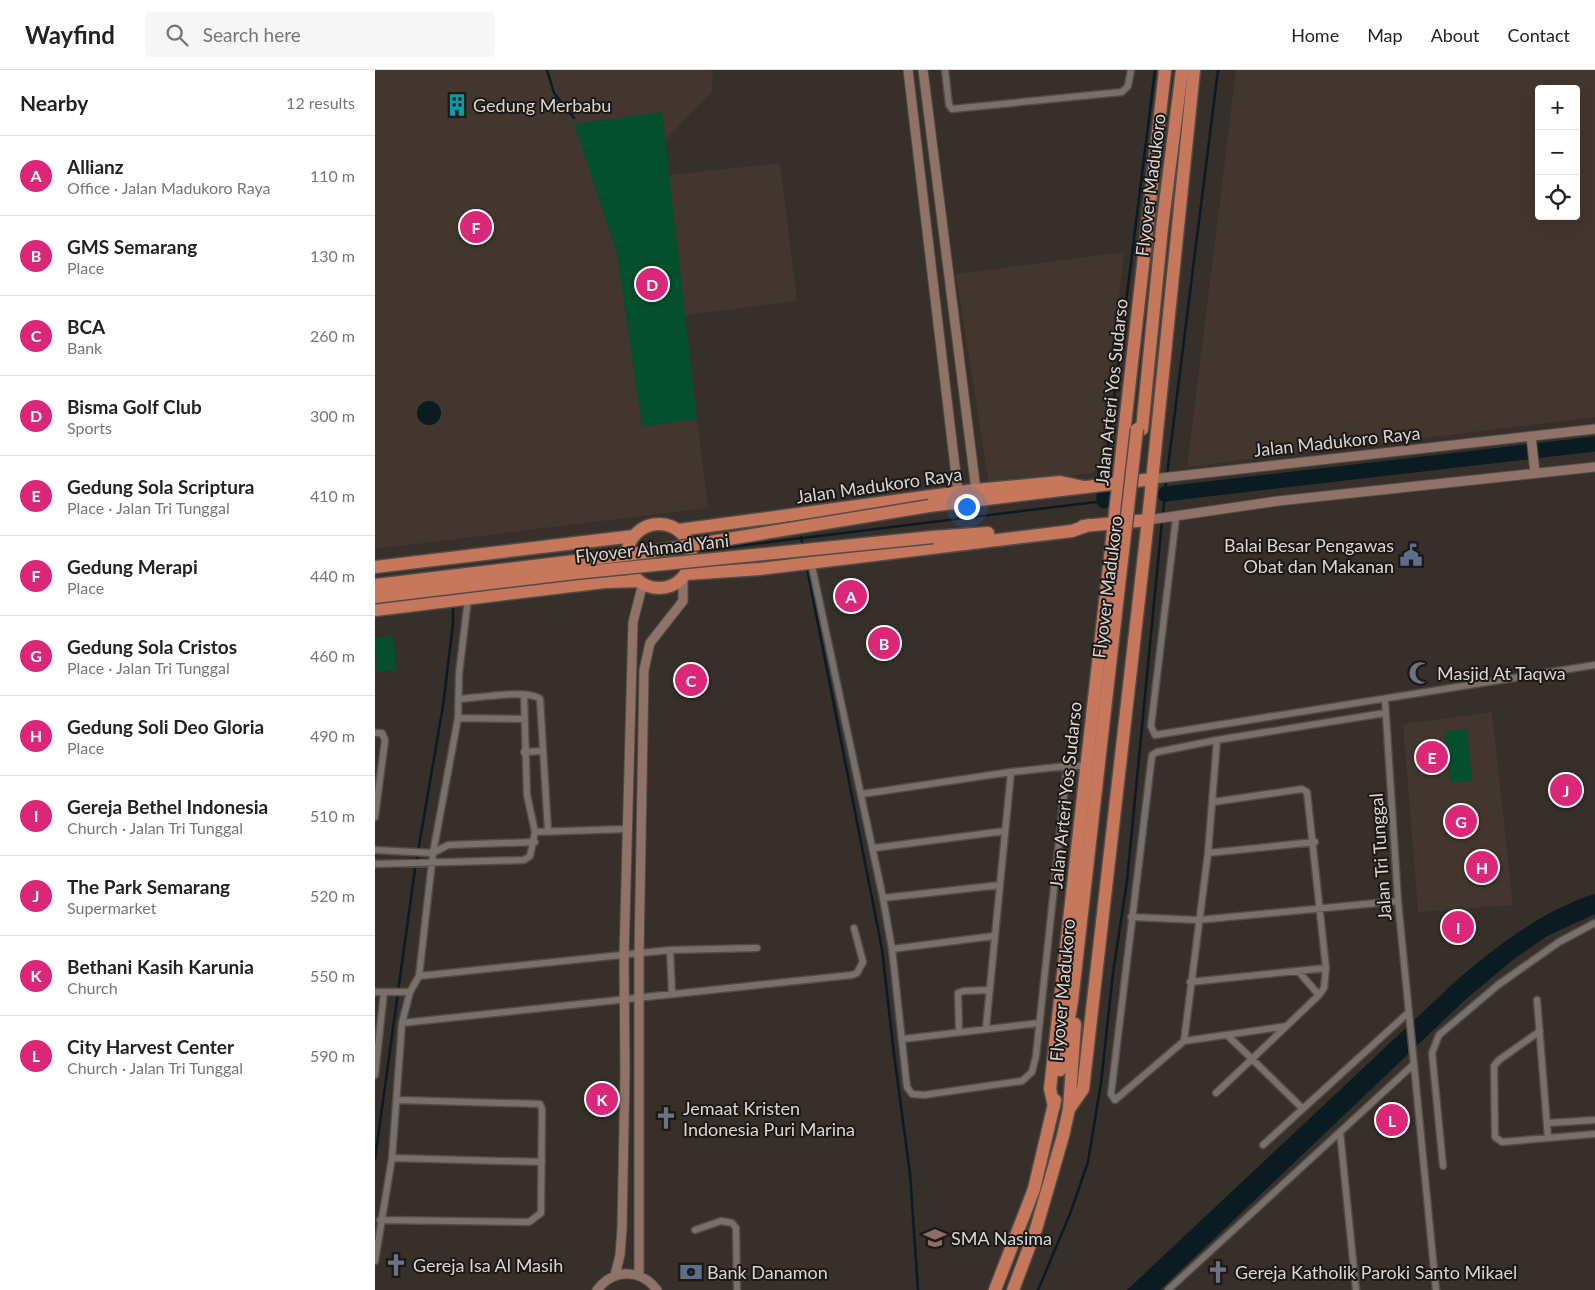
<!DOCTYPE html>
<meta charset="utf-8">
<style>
:root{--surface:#fff;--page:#f6f6f6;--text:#222;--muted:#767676;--line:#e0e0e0;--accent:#db2777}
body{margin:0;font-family:Lato,sans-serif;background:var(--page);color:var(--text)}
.controls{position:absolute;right:15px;top:15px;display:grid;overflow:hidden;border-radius:5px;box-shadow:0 5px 20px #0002}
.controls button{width:45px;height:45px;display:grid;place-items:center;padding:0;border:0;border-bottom:1px solid var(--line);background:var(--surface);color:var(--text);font:25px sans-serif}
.you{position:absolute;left:591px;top:436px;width:18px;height:18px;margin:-12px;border:4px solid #fff;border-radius:50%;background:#1a73e8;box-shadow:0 0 0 8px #1a73e833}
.badge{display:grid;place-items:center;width:32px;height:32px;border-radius:50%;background:var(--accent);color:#fff;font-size:16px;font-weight:700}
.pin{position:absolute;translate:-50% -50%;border:2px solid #fff;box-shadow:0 1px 5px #0006}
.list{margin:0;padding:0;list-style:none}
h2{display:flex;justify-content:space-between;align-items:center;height:65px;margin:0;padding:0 20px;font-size:21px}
h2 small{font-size:16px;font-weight:400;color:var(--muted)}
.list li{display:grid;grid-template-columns:32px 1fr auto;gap:15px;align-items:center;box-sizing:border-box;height:80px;padding:0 20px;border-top:1px solid var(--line)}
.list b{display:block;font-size:19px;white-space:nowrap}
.list p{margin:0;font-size:16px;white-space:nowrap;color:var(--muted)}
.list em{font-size:16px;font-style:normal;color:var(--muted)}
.icon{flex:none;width:28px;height:28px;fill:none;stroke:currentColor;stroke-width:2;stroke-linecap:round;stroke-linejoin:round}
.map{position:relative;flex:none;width:1220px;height:1220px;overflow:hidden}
header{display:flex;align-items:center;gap:30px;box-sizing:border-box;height:70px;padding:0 25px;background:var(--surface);border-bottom:1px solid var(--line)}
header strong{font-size:24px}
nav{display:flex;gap:28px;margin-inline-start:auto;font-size:18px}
.search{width:350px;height:45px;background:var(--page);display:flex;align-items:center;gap:12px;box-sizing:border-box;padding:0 18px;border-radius:5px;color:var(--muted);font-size:19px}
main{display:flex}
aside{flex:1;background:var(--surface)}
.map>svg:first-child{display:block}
.built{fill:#43362e;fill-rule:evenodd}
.green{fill:#044f2e}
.water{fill:#0a1b21}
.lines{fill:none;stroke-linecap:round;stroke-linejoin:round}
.stream{stroke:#0a1b21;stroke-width:2.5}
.river{stroke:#0a1b21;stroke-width:15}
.street-casing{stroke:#524c49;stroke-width:9}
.secondary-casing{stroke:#524c49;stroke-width:11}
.highway-casing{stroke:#524c49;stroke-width:15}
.street{stroke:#79706b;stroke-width:6}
.secondary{stroke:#907266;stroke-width:9}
.highway{stroke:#c7785c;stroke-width:12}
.highway-bridge-casing{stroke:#524c49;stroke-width:15;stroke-linecap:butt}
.highway-bridge{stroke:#c7785c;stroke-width:12}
.labels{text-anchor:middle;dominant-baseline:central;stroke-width:4;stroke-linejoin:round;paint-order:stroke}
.poi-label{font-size:18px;fill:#dbd6d4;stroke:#1b1816;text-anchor:start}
.street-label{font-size:18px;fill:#dbd6d4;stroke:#1b1816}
</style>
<header>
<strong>Wayfind</strong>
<div class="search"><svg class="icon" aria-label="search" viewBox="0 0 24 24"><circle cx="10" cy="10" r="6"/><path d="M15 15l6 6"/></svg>Search here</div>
<nav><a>Home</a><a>Map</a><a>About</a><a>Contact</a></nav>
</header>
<main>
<aside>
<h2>Nearby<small>12 results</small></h2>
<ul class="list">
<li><span class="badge">A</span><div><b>Allianz</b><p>Office · Jalan Madukoro Raya</p></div><em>110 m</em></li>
<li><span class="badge">B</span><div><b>GMS Semarang</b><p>Place</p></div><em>130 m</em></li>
<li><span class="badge">C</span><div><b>BCA</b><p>Bank</p></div><em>260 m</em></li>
<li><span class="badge">D</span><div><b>Bisma Golf Club</b><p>Sports</p></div><em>300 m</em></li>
<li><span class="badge">E</span><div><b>Gedung Sola Scriptura</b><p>Place · Jalan Tri Tunggal</p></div><em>410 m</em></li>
<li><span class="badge">F</span><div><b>Gedung Merapi</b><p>Place</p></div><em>440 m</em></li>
<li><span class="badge">G</span><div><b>Gedung Sola Cristos</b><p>Place · Jalan Tri Tunggal</p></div><em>460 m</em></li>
<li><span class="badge">H</span><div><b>Gedung Soli Deo Gloria</b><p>Place</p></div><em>490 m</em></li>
<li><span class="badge">I</span><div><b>Gereja Bethel Indonesia</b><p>Church · Jalan Tri Tunggal</p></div><em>510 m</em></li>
<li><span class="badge">J</span><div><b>The Park Semarang</b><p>Supermarket</p></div><em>520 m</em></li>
<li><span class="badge">K</span><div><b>Bethani Kasih Karunia</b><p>Church</p></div><em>550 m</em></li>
<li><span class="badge">L</span><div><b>City Harvest Center</b><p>Church · Jalan Tri Tunggal</p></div><em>590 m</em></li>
</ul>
</aside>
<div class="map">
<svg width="1220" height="1220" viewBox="0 0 1220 1220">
<rect width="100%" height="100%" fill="#362f2a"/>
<!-- built -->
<path class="built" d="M0,0H338L337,22L290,70L294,105L405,93L422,231L310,245L333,438L0,479Z
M861,0H1220V347L812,397ZM1164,19H1201V146H1164Z
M749,182L726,391L718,403L614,415L581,204Z
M1117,642L1138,835L1043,842L1028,654Z"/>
<!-- green -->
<path class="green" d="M287,42L322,349L267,357L242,184L199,54Z
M19,566L21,600L2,602L0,568Z
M1092,659L1097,711L1075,713L1070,661Z"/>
<!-- water -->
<path class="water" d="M42 343a12 12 0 1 1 24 0a12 12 0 1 1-24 0Z
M1220,824V844L1172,866L1139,889L1091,929L785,1220H752L1082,910C1123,875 1168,840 1220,824Z"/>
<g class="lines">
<!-- stream -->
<path class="stream" d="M172,0L179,23L199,48
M730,401L780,0
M792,405L843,0
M788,445L791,411
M426,467L428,476
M314,482L729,431
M432,498L507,879L519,984L535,1104L543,1220
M0,1089L40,799L68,636L78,554V534
M663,1220L695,1144L713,1092L726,1013L738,903L752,811L787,451"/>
<!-- river -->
<path class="river" d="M790,424L1220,374
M729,431L730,401"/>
<defs>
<path id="street" d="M570,0L574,35L577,39L747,22L753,16L756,0
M801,448L776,656L780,665L1220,595
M436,492L508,828L517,879L532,1017L537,1024L549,1025L647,1011L657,1002L661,986L692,696
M84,629C101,628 153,619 165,629L173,761
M1010,630L1023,831L1061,1220
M83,648L150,649
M0,663H7L10,670L0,747
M842,670L833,783L809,971L740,1030L736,1024L777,685L782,682L842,670L1010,643
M149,682L167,681
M487,724L636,702L692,696H711
M838,732L927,719L932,722L951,898L949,918L944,925L877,989L852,965
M160,762L251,759
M499,778L630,761
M0,780L58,783L73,775L160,772
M833,783L940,772
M0,794L149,790L155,786L160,762L152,725L149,625
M508,828L625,815
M756,847L823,850L1023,831
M517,879L619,866
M295,880L297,924
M923,901L944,925
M44,906L295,880L382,878
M815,912L951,898
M0,922H35
M1162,930L1173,1068
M27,953L477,905L482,903L488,892L479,858
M611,958L636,702
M584,961L583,923L589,921L615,920
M1165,961L1124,990L1119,996L1120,1067L1127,1072L1220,1064
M528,969L664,953
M809,971L912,956
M0,1005L9,922
M841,1023L877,989L928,1039
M1173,1053L1220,1050
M965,1062L981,1220
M888,1075L1034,942
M17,1088L167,1092
M1068,1096L1057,983L1064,965L1123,915L1184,872L1220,853
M5,1150L154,1152L166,1143L167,1039L165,1034L23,1030
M320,1160L346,1151L357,1153L361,1158L362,1220
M0,1191L17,1088L27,953L35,922L44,906L58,783L83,648L84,604L93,529
M793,1220L1039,994"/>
<path id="secondary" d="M533,0L583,422
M548,0L601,420
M1156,366L1160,403
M777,409L1220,359
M773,450L903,431L1220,397
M240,1205L245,1185L247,1158L250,1002L249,886L258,552L268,513
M264,1205V885L269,600L275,573L308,531V508
M222,1220C239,1198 266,1199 282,1220"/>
<path id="highway" d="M767,359L787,158L807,0
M554,436L777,409
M252 486a32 32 0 1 1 64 0a32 32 0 1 1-64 0Z
M708,456L773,450
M304,460L601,420L685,412L709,417
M558,467L613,463
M0,497L259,466
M311,504L385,499L697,461L714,455
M0,540L230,512L264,511
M685,1000L697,931L744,516
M679,1036L675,1019L790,0
M694,1039L708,1019L773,450L819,0
M620,1220L659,1119L680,1030
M638,1220L661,1159L688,1066L694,1039L700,954"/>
</defs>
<!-- street casing -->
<use href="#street" class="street-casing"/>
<!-- secondary casing -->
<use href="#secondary" class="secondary-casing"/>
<!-- highway casing -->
<use href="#highway" class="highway-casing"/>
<!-- street -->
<use href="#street" class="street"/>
<!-- secondary -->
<use href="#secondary" class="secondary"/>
<!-- highway -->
<use href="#highway" class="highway"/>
<defs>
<path id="highway-bridge" d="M0,515L274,482L554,436
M744,516L762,359
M0,527L200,503L558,467"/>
</defs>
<!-- highway-bridge casing -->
<use href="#highway-bridge" class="highway-bridge-casing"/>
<!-- highway-bridge -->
<use href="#highway-bridge" class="highway-bridge"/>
</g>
<!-- icons -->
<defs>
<symbol id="building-bare" viewBox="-9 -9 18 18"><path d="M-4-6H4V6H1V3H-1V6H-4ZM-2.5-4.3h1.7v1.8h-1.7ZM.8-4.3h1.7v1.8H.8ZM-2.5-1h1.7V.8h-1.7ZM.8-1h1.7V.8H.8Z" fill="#0f9aa8" stroke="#1b1816" stroke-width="2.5" paint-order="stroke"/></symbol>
<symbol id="civic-bare" viewBox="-9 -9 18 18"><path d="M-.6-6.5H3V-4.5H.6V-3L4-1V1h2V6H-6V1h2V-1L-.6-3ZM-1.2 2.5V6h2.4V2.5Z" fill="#5c6f8a" stroke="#1b1816" stroke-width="2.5" paint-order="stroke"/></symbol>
<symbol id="mosque-bare" viewBox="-9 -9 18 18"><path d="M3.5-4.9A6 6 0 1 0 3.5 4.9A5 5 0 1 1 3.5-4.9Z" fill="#6b7280" stroke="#1b1816" stroke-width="2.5" paint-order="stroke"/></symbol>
<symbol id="church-bare" viewBox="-9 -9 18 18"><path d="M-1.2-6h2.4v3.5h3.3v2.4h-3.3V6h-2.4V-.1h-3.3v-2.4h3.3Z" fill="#6b7280" stroke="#1b1816" stroke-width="2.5" paint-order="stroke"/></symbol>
<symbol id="school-bare" viewBox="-9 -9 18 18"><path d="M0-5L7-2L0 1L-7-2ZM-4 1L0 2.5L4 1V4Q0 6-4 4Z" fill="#8d6e63" stroke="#1b1816" stroke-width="2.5" paint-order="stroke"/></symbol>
<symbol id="bank-bare" viewBox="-9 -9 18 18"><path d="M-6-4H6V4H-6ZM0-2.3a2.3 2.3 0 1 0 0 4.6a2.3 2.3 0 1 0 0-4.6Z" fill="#5c6f8a" stroke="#1b1816" stroke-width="2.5" paint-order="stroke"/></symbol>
</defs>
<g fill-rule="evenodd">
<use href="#building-bare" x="66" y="19" width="32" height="32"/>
<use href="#civic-bare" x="1020" y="469" width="32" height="32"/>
<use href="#mosque-bare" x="1029" y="587" width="32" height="32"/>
<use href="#church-bare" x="275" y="1032" width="32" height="32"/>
<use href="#school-bare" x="544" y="1152" width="32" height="32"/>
<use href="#church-bare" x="5" y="1179" width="32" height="32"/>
<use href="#bank-bare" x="300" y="1186" width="32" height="32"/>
<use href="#church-bare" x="827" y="1186" width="32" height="32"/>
</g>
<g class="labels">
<!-- poi labels -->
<g class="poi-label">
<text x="98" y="35">Gedung Merbabu</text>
<text x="1019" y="475" text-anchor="end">Balai Besar Pengawas<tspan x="1019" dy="21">Obat dan Makanan</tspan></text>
<text x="1062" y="603">Masjid At Taqwa</text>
<text x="308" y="1038">Jemaat Kristen<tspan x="308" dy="21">Indonesia Puri Marina</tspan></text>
<text x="576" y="1168">SMA Nasima</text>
<text x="38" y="1195">Gereja Isa Al Masih</text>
<text x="332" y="1202">Bank Danamon</text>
<text x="860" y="1202">Gereja Katholik Paroki Santo Mikael</text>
</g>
<!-- street labels -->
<g class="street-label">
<text transform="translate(775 115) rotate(-83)">Flyover Madukoro</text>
<text transform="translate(736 322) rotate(-84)">Jalan Arteri Yos Sudarso</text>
<text transform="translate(962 371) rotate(-6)">Jalan Madukoro Raya</text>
<text transform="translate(504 415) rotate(-8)">Jalan Madukoro Raya</text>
<text transform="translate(277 478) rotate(-6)">Flyover Ahmad Yani</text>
<text transform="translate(732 517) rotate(-83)">Flyover Madukoro</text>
<text transform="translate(690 725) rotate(-84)">Jalan Arteri Yos Sudarso</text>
<text transform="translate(1005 787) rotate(-94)">Jalan Tri Tunggal</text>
<text transform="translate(687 920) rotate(-85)">Flyover Madukoro</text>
</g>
</g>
</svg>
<div class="controls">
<button>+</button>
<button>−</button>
<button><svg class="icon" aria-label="locate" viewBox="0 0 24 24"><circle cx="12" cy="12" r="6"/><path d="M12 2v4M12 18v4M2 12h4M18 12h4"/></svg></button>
</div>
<div class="you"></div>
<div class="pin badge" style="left:476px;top:526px">A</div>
<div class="pin badge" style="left:509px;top:573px">B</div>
<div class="pin badge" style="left:316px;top:610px">C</div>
<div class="pin badge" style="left:277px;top:214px">D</div>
<div class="pin badge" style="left:1057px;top:687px">E</div>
<div class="pin badge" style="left:101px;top:157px">F</div>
<div class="pin badge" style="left:1086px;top:751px">G</div>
<div class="pin badge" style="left:1107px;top:797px">H</div>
<div class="pin badge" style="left:1083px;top:857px">I</div>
<div class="pin badge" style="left:1191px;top:720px">J</div>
<div class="pin badge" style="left:227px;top:1029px">K</div>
<div class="pin badge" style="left:1017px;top:1050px">L</div>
</div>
</main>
